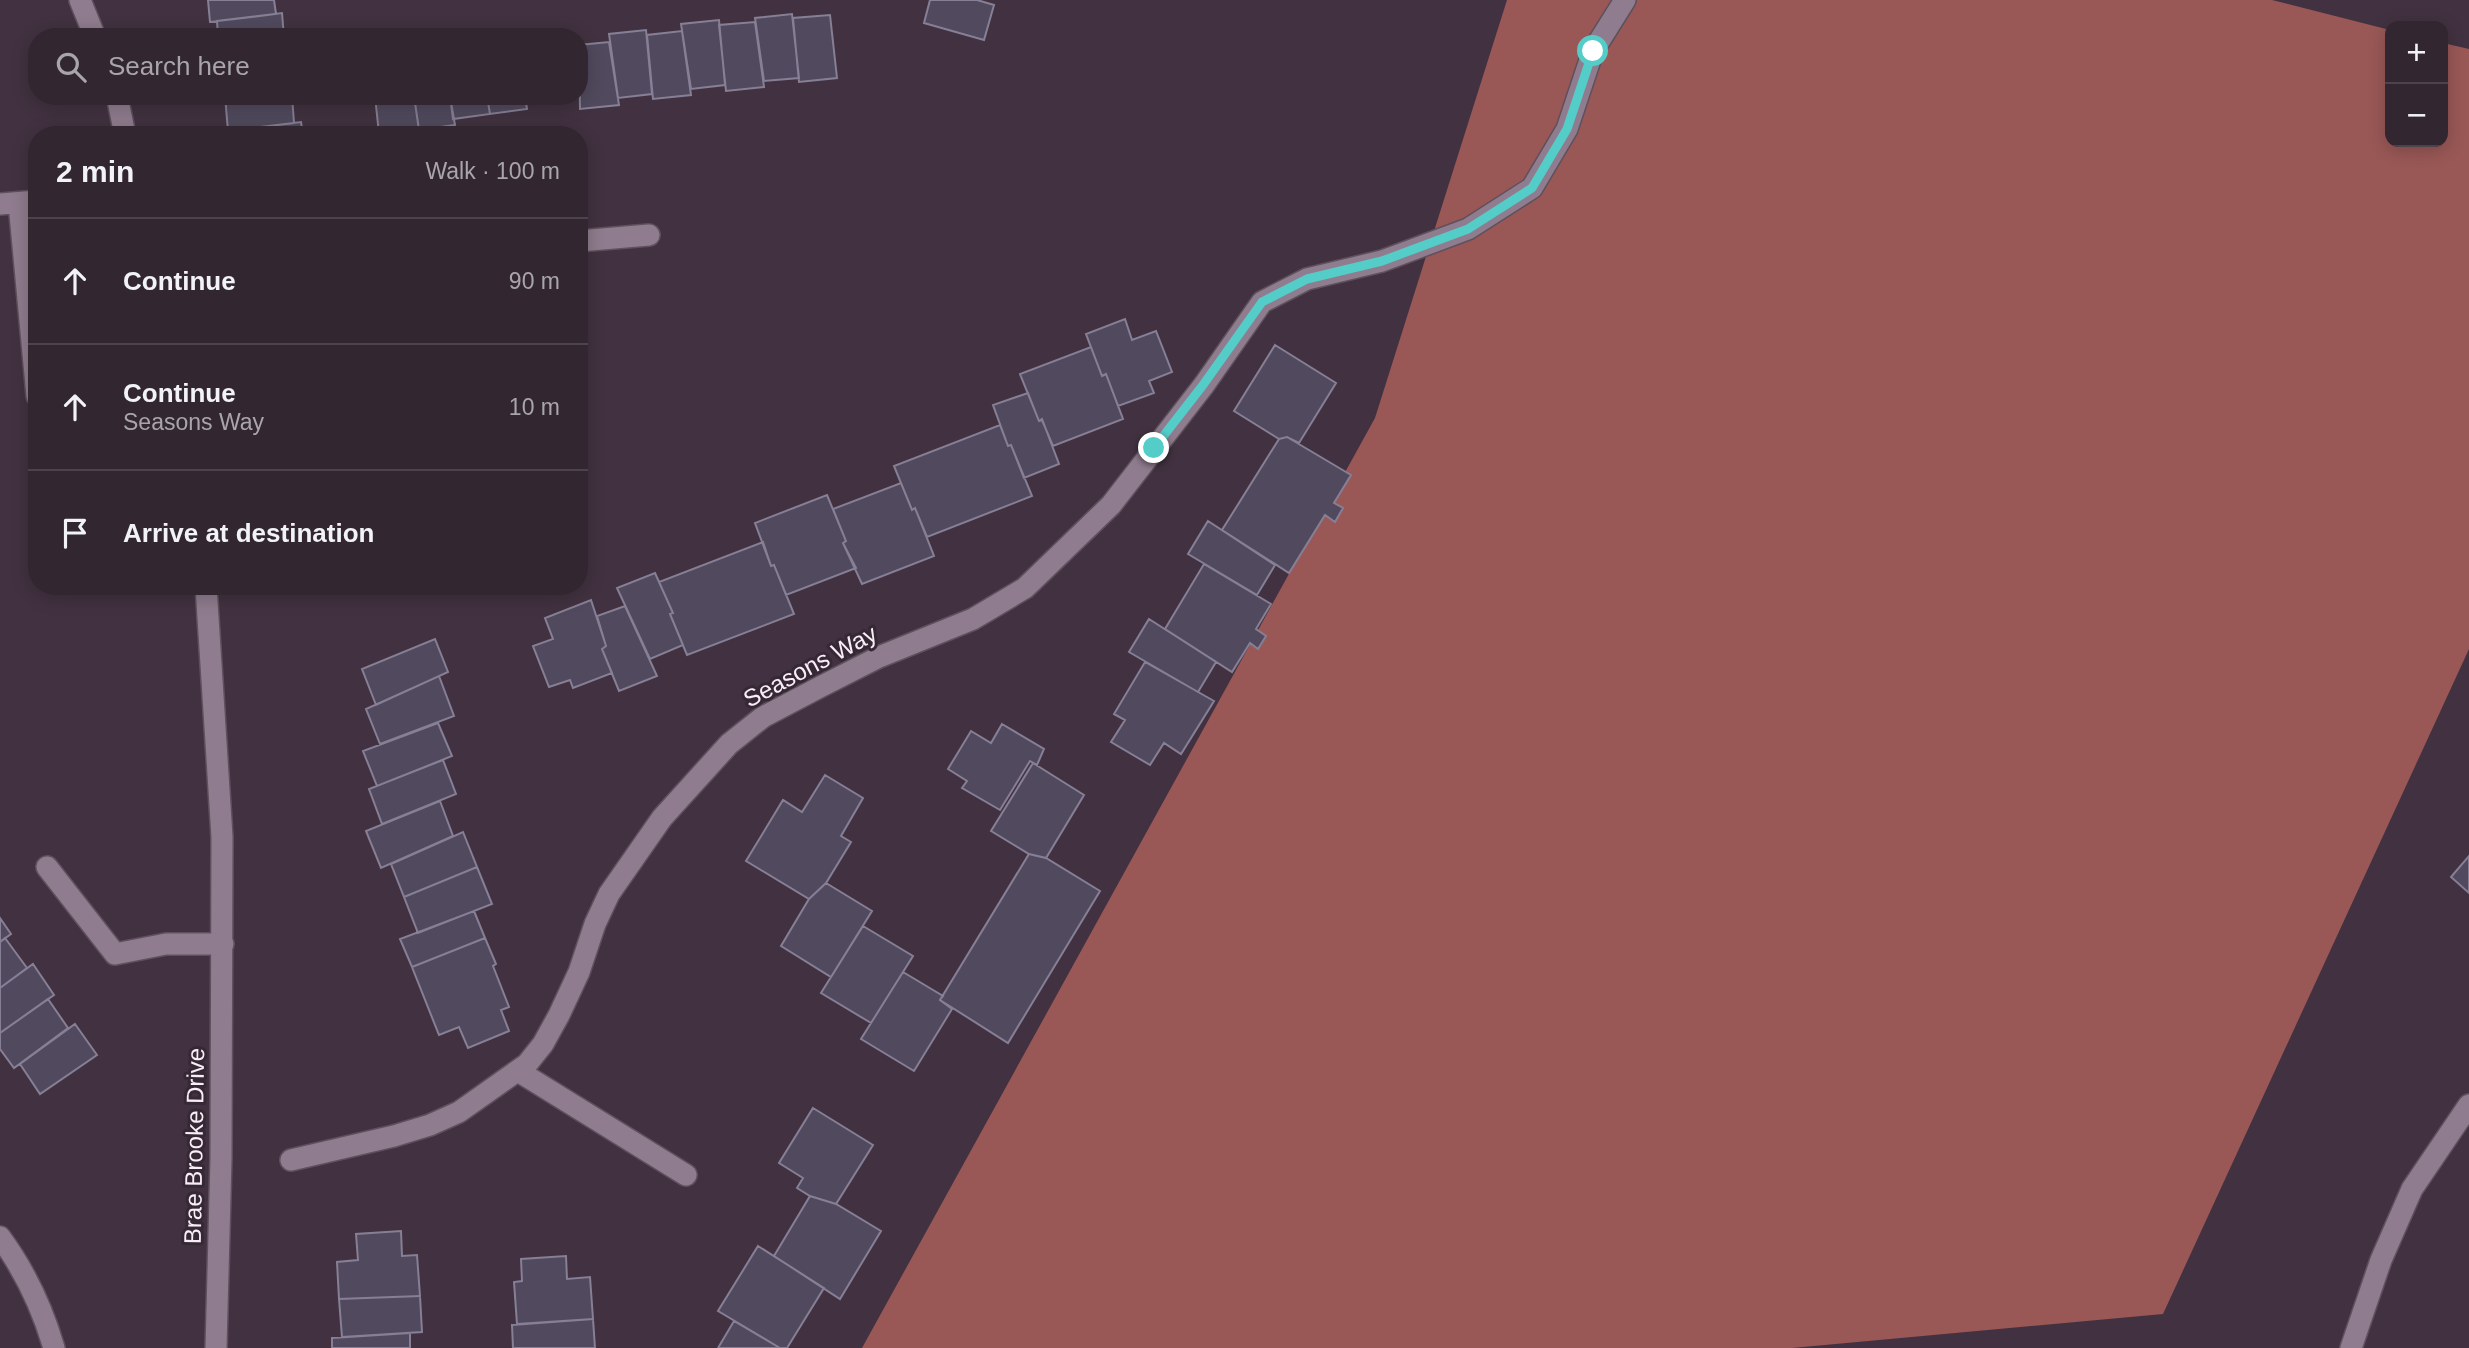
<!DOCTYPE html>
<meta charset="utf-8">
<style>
:root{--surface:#322631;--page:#3d323d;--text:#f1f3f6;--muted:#a8a5ab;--line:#4d434d}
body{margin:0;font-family:Helvetica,sans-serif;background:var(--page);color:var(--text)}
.controls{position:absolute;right:21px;top:21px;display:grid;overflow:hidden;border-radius:14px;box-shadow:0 4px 18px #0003}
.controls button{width:63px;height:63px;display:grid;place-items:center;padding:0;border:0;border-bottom:2px solid var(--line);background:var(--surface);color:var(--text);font:35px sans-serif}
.stop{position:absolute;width:21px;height:21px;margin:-16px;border:5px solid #54cdc8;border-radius:50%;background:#fff}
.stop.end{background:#54cdc8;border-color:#fff;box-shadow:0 2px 7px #0008}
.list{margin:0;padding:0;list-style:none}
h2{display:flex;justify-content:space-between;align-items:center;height:91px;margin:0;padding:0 28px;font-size:30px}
h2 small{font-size:23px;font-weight:400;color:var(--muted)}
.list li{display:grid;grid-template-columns:46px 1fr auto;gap:21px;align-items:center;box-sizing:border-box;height:126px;padding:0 28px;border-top:2px solid var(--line)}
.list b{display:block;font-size:26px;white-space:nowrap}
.list p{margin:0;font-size:23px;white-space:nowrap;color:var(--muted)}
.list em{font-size:23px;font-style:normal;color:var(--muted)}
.icon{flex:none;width:38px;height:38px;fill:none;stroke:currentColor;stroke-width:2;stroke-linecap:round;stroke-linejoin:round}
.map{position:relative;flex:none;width:2469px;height:1348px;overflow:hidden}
.search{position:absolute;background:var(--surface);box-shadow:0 4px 18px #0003;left:28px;top:28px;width:560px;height:77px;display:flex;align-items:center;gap:18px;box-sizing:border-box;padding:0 24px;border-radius:28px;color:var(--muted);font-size:26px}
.panel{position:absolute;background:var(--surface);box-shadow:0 4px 18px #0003;left:28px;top:126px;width:560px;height:469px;border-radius:28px}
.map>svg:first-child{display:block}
.forest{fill:#995856}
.building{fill:#514a5e;stroke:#867f95;stroke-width:2}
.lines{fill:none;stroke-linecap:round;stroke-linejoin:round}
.lane-casing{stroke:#5e505d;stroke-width:24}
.street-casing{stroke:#5e505d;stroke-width:24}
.lane{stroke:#8f7c8e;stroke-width:21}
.street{stroke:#8f7c8e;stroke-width:21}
.route{stroke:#54cdc8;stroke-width:9}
.labels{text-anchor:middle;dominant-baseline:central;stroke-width:6;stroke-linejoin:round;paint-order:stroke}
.street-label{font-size:24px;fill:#f8eef8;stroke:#372836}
</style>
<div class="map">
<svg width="2469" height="1348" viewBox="0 0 2469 1348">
<rect width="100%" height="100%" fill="#423241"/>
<!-- forest -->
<path class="forest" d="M1507,0H2272L2390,30V142H2443V43L2469,49V649L2163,1314L1792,1348H862L1375,418Z"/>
<!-- building -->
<path class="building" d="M208,0H274L276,14L210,22Z
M930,0H977L994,5L984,40L924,23Z
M282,13L284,37H218L217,21Z
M792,14L799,78L764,81L755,18Z
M830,15L837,78L799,82L793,18Z
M719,20L725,85L691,89L681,24Z
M755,22L764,87L726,91L719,25Z
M646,30L652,94L618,98L609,34Z
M682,31L691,95L653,99L647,35Z
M609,42L619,105L580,109L579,45Z
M225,96H292L294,123L228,131Z
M375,96H414L419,130L379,134Z
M414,96H450L455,125L419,130Z
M450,96H487L490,114L453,119Z
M487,96H525L527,109L490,114Z
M301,122L303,135H236V130Z
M1125,319L1132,340L1156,331L1172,372L1149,381L1154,393L1118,406L1106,374L1102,376L1086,334Z
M1275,345L1336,383L1299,443L1287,437L1279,439L1234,411Z
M1091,347L1102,376L1106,374L1123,419L1053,446L1042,420L1039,421L1020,374Z
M1028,393L1039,421L1042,419L1059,464L1024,478L1011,445L1008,446L993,405Z
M1000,425L1008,446L1011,445L1032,496L927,537L915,508L912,510L894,466Z
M1287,437L1351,475L1334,503L1343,508L1335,522L1325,515L1289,573L1222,530L1279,439Z
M901,483L912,510L915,508L934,556L862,584L843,543L846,541L833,509Z
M827,495L846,541L843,543L856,568L786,595L774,565L771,566L755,523Z
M1208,521L1275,565L1257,595L1188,554Z
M763,542L771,566L774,565L794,614L687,655L670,614L673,613L659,582Z
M1204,564L1271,604L1256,629L1266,636L1258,649L1250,643L1232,672L1165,629Z
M655,573L673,613L670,614L683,645L650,659L617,588Z
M591,600L606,646L602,649L612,673L573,688L570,680L549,687L533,646L553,639L545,618Z
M625,606L657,676L619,691L602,649L606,646L597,616Z
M1149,619L1216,662L1198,692L1129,652Z
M435,639L448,672L376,705L362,669Z
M1145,662L1214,701L1181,754L1164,743L1150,765L1111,742L1125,720L1114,714Z
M439,676L454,716L380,744L366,709Z
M438,723L452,756L377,786L363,751Z
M1002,724L1044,749L1037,765L1030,761L1000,810L962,788L967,781L948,769L971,731L991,743Z
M443,760L456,794L382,824L369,789Z
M1033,763L1084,795L1046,858L1029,854L991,831Z
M825,775L863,798L841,836L851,842L826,883L809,899L746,861L783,800L802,812Z
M440,801L453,836L381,868L366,831Z
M463,832L477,867L404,897L391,864Z
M1029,854L1046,858L1100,891L1008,1043L940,1000Z
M2469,856V893L2451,877Z
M477,867L492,904L418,933L404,897Z
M826,883L872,911L831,977L781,946L809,899Z
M474,911L485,938L412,967L400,939Z
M0,918L11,934L0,942Z
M863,926L913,956L871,1023L821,993Z
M5,938L27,968L0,988V942Z
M485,938L496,964L493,966L509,1007L501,1010L509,1031L468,1048L459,1027L439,1035L412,967Z
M33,964L54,995L0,1033V988Z
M903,972L943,996L940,1000L952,1009L914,1071L861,1039Z
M48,999L68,1028L14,1068L0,1049V1033Z
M75,1024L97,1055L40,1094L20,1064Z
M813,1108L873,1145L836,1204L810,1196L797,1188L803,1178L779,1163Z
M810,1196L836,1204L881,1231L840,1299L774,1256Z
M401,1231L402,1256L417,1255L420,1296L339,1299L337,1262L358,1260L356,1234Z
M758,1246L824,1288L787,1348H780L718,1311Z
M566,1256L567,1279L590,1277L593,1319L517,1324L514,1282L522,1281L521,1259Z
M420,1296L422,1332L342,1337L339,1299Z
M593,1319L595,1348H513L512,1325Z
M734,1321L780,1348H718Z
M410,1333V1348H332V1338Z"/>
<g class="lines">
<defs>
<path id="lane" d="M19,203L37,396
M0,204L37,201
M518,1071L686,1175"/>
<path id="street" d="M80,0L95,37
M117,96L125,135
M579,241L649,235
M206,586L222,837L221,1158L216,1348
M47,867L115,954L166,944H223
M291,1160L394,1136L430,1125L459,1112L527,1064L543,1044L559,1015L579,972L595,924L609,894L662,818L729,744L763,717L820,687L879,657L973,619L1025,588L1111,505L1204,385L1262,302L1307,279L1382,261L1468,229L1532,188L1567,129L1593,51L1625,0
M0,1237C25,1271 42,1307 54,1348
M2351,1348L2381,1260L2412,1189L2469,1105"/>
</defs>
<!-- lane casing -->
<use href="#lane" class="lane-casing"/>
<!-- street casing -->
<use href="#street" class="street-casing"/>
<!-- lane -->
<use href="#lane" class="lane"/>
<!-- street -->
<use href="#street" class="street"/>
</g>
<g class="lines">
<!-- route -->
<path class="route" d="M1154,448L1203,385L1262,302L1307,279L1382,261L1468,229L1532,188L1567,129L1593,51"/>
</g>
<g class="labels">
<!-- street labels -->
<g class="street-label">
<text transform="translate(810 666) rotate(-28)">Seasons Way</text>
<text transform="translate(194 1146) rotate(-89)">Brae Brooke Drive</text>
</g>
</g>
</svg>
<div class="controls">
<button>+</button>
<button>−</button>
</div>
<div class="stop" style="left:1593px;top:51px"></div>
<div class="stop end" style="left:1154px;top:448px"></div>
<div class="search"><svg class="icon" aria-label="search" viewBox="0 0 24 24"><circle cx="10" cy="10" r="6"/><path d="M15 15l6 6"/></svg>Search here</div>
<section class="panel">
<h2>2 min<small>Walk · 100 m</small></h2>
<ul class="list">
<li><svg class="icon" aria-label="ahead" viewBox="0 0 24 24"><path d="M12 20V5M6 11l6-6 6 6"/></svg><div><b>Continue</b></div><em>90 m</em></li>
<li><svg class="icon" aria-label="ahead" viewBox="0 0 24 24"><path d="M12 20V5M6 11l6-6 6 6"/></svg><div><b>Continue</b><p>Seasons Way</p></div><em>10 m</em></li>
<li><svg class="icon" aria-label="arrive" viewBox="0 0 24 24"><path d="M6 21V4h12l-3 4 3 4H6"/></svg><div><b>Arrive at destination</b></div></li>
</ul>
</section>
</div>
